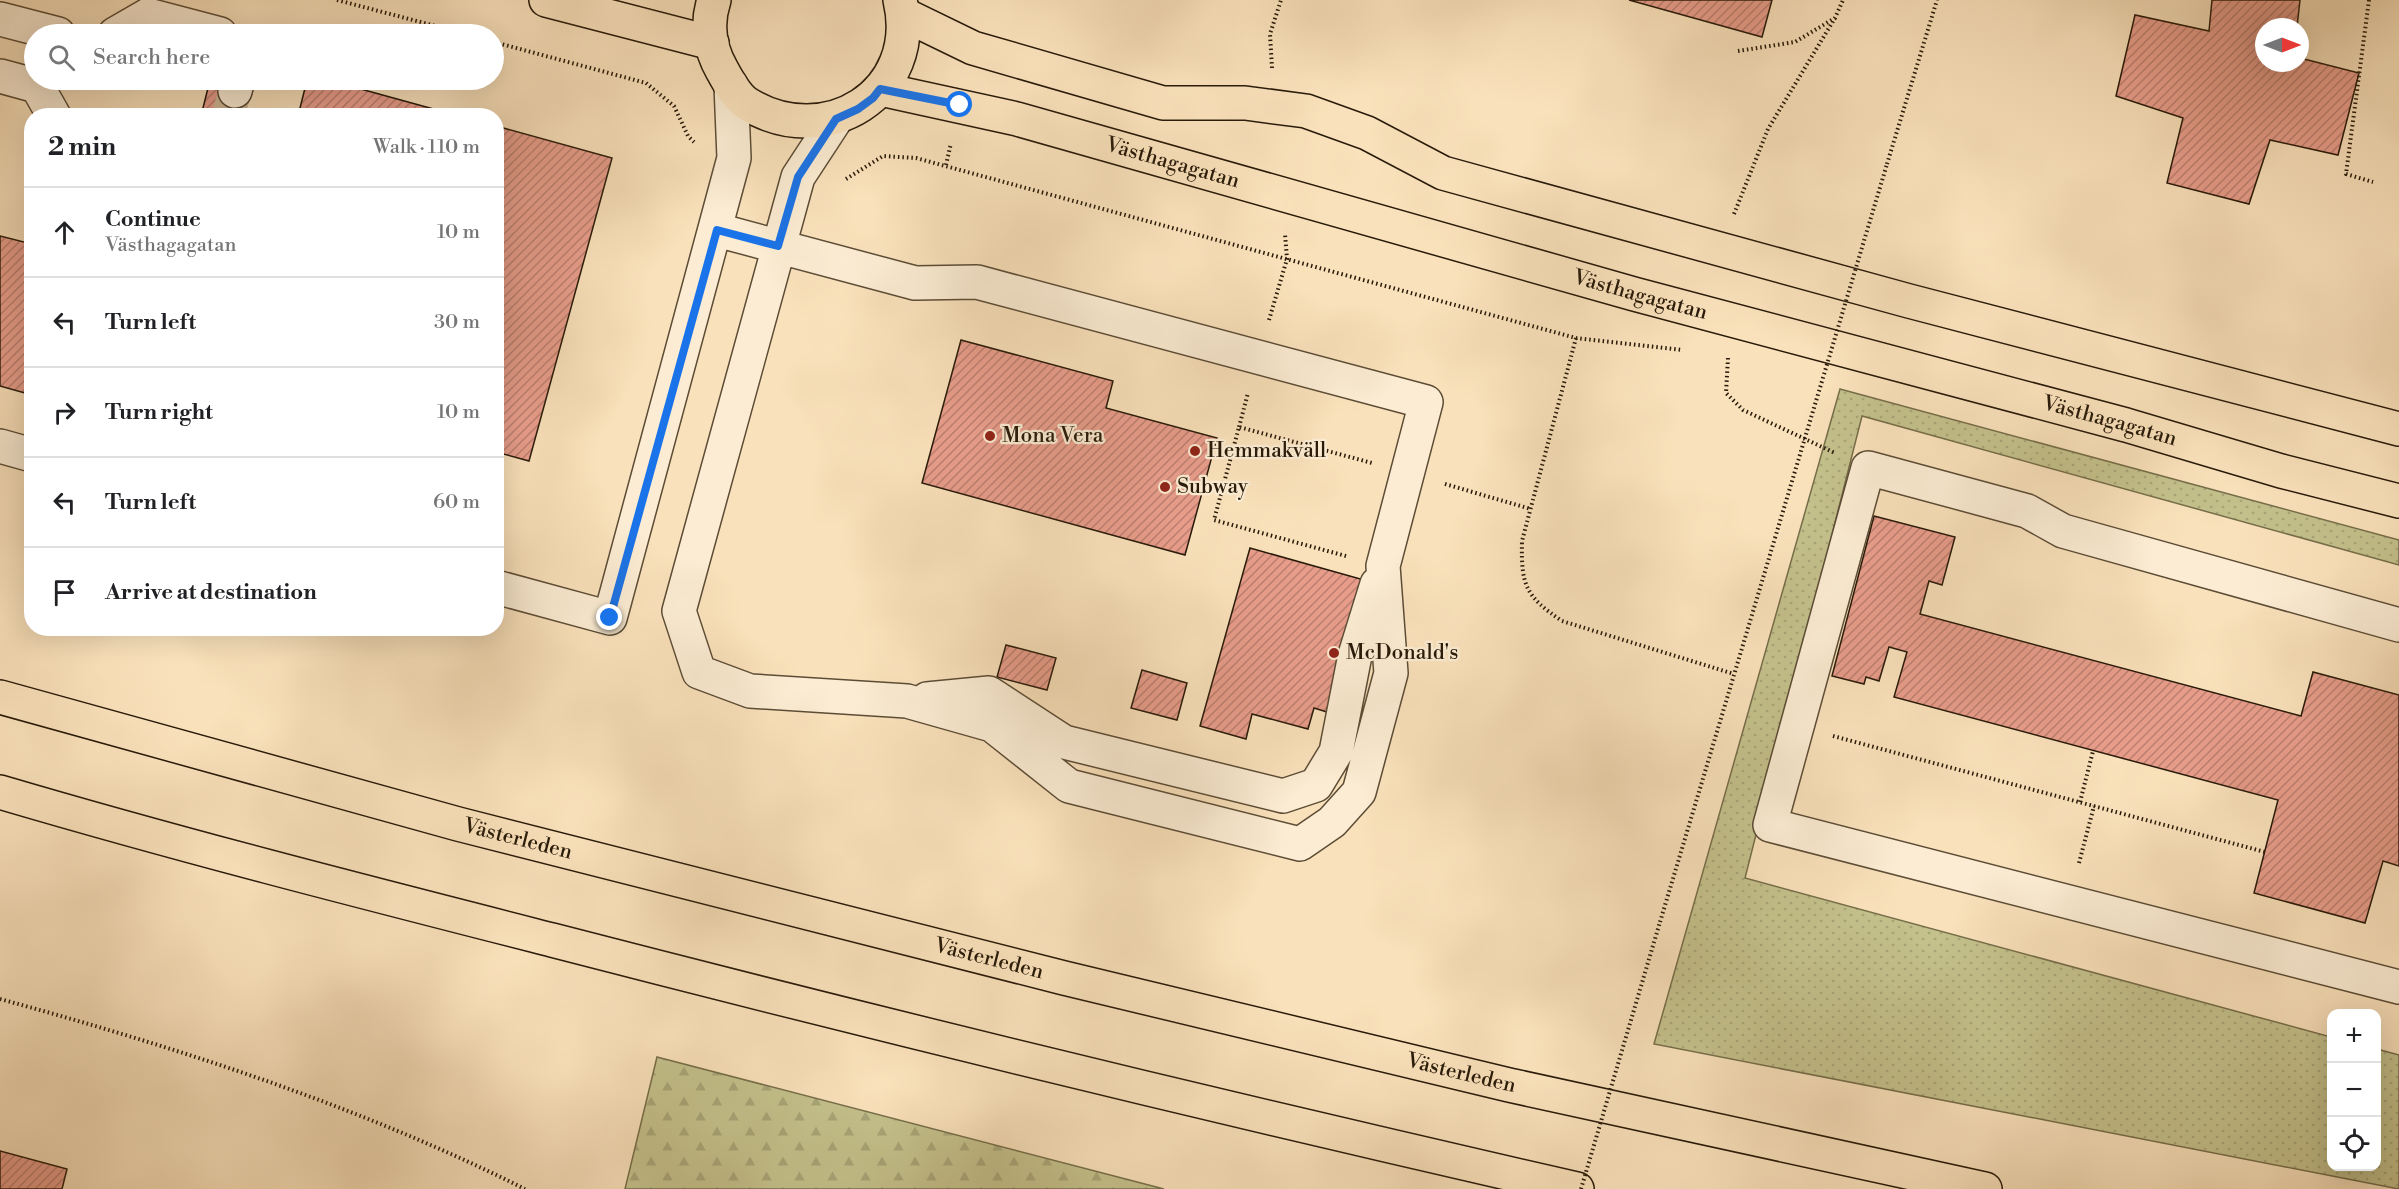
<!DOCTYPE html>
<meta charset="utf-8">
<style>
:root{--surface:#fff;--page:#f2f2f2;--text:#202124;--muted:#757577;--line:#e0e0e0}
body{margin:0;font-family:"Libre Bodoni",serif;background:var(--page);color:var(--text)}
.controls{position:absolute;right:18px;bottom:18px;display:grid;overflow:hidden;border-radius:12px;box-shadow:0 6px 24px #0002}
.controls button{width:54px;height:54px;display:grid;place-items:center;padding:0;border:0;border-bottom:2px solid var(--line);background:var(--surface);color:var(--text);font:30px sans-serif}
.compass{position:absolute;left:2255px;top:18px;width:54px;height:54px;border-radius:50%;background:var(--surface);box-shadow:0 6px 24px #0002;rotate:90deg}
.stop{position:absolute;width:18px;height:18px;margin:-14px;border:4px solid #1a73e8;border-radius:50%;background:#fff}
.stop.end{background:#1a73e8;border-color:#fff;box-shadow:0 2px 6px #0008}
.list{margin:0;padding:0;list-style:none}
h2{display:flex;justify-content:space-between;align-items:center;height:78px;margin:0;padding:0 24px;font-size:26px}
h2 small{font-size:20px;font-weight:400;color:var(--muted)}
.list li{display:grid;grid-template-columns:39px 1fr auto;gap:18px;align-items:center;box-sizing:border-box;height:90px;padding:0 24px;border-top:2px solid var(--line)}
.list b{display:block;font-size:22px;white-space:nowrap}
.list p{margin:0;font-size:20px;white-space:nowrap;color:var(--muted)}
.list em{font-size:20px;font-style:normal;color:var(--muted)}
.icon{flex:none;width:33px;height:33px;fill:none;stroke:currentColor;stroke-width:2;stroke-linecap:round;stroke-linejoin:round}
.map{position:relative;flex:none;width:2399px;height:1189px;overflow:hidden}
.search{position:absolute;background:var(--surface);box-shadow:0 6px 24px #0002;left:24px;top:24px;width:480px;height:66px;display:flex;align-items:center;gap:15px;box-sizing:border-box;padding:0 21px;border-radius:33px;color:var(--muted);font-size:22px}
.panel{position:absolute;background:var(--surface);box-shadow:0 6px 24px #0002;left:24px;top:108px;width:480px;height:528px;border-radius:24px}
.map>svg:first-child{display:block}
.grass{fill:url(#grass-dots);stroke:#766e4a;stroke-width:1.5}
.forest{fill:url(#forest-firs);stroke:#766e4a;stroke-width:1.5}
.building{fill:url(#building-hatch);stroke:#281a09;stroke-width:1.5}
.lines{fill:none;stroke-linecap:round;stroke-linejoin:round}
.minor-tunnel{stroke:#cfb997;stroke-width:33;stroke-dasharray:33 16;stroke-linecap:butt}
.minor-casing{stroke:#5c4c36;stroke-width:36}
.major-casing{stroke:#281a09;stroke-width:36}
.highway-casing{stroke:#281a09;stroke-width:36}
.path{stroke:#281a09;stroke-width:4;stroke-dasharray:1.5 3;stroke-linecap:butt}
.minor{stroke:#fbecd3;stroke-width:33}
.major{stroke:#f9e1bb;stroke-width:33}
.highway{stroke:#f9e1bb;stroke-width:33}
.path-bridge{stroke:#281a09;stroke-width:4;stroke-dasharray:1.5 3;stroke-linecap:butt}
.route{stroke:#1a73e8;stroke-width:8}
.poi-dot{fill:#8f2418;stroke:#fbecd3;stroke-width:2}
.labels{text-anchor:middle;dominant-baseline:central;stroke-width:4.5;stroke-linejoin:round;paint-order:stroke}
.street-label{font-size:21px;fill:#281a09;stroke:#fbecd3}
.poi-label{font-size:21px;fill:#281a09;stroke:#fbecd3;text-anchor:start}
</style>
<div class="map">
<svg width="2399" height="1189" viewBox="0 0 2399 1189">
<defs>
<pattern id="grass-dots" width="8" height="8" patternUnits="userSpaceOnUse" patternTransform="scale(1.5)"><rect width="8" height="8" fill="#c4c18c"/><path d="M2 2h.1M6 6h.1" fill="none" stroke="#a8a577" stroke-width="1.8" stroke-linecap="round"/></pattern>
<pattern id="forest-firs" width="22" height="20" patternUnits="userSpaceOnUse" patternTransform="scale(1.5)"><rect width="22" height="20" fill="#c4c18c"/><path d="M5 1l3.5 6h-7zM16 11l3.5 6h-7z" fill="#a8a577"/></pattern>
<pattern id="building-hatch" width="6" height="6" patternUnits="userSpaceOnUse" patternTransform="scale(1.5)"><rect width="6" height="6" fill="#e89d8b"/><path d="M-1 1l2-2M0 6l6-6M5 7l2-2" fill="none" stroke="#bc7f70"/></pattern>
</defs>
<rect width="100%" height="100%" fill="#f9e1bb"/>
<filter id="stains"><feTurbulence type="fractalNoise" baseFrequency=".00333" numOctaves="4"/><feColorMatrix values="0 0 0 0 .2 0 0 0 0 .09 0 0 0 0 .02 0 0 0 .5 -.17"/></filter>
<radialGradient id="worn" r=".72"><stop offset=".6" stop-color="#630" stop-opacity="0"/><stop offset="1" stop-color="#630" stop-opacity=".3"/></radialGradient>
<!-- grass -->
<path class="grass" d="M1840,389L2399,540V565L1862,416L1745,878L2331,1037L2332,1166H2376L2377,1049L2399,1055V1189L1654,1044Z"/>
<!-- forest -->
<path class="forest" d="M657,1057L1164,1189H625Z"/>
<!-- building -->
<path class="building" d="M1629,0H1772L1762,37Z
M2212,0H2300L2297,27H2264V63H2300V58L2359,73L2338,155L2270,140L2249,204L2167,183L2183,118L2116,96L2135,15L2209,31Z
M307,80H328L459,116H298Z
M209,84L250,94L244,116H201Z
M496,126L612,158L529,461L496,452Z
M0,236L32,244V395L0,386Z
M961,340L1113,381L1106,408L1217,438L1185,555L922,483Z
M1874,516L1955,537L1942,585L1929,581L1920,614L2301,716L2313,672L2399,695V866L2383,861L2365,923L2254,893L2278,800L1894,697L1907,652L1889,647L1879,681L1866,677L1864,684L1832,676Z
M1250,548L1364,580L1327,712L1314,708L1308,729L1252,714L1246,739L1200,726Z
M1006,645L1056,658L1047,690L997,677Z
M1142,670L1187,683L1177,720L1131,708Z
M0,1151L67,1169L62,1189H0Z"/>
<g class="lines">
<!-- minor-tunnel -->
<path class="minor-tunnel" d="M228,116L235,91"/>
<defs>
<path id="minor" d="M0,19L58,34
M115,34L148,15L220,34
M0,76L37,86L54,116
M235,91L238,80
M717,230L915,283L977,282L1426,402L1383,566L1391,673L1359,792L1332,822L1300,844L1069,786L992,725L907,701L750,691L699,672L679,611L798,177L836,119
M0,446L32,455
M496,587L610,618L734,158L731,85
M2399,625L2063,531L2027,511L1868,468L1770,825L2399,987
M927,699L989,693L1064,742L1283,796L1316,785L1336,752L1355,655L1377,584"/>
<g id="major">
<path d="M546,0L712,43"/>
<path d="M714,0C706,24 710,49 722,70C728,81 736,96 746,103C825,153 922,93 900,0"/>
<path d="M903,14L973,48L1163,103H1245L1306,111L1367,133L1443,173L1909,301L2399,429"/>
<path id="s1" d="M880,89L1017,119L1634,294L2126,425L2281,471L2399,501"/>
</g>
<g id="highway">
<path id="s2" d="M0,697L458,824L1064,978L1509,1085L1985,1189"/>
<path d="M0,792C183,846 368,893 552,940C892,1028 1234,1111 1577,1189"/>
</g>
</defs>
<!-- minor casing -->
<use href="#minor" class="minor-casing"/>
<!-- major casing -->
<use href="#major" class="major-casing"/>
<!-- highway casing -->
<use href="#highway" class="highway-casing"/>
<!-- path -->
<path class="path" d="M337,0L466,34
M2369,0L2346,174L2373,182
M494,42L646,83L674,106L688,136L694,142
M1738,51L1795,42L1835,18L1843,0
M1272,68L1270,34L1281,0
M1887,164L1937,0
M946,165L951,143
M846,179L883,156L916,158L1576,338L1683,350
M1734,214L1768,129L1835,18
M1269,320L1287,259L1285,234
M1576,338L1522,541C1521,585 1525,596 1562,621L1734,674
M1728,358L1726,393L1743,410L1835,453
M1239,427L1248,393
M1445,484L1531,509
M1346,556L1214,520L1239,427L1372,463
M1833,736L2265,852
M2080,802L2093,751
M2079,863L2094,806
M1660,922L1775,538
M0,999C179,1048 359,1106 525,1189"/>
<!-- minor -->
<use href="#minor" class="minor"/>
<!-- major -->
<use href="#major" class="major"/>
<!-- highway -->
<use href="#highway" class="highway"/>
<!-- path-bridge -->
<path class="path-bridge" d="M1775,538L1887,164
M1581,1189L1660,922"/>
</g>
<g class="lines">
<!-- route -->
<path class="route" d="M610,618L717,230L778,246L798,177L836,119L858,109L873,98L880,89L960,105"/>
</g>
<!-- markers -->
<g class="poi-dot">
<circle cx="990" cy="436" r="6"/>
<circle cx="1195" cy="451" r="6"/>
<circle cx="1165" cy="487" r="6"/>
<circle cx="1334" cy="653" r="6"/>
</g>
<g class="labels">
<!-- street labels -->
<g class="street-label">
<text stroke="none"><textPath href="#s1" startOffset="302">Västhagagatan</textPath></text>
<text stroke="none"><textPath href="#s1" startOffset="788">Västhagagatan</textPath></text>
<text stroke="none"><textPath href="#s1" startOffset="1274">Västhagagatan</textPath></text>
<text stroke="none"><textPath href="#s2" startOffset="537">Västerleden</textPath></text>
<text stroke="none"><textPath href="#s2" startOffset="1023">Västerleden</textPath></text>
<text stroke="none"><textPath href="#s2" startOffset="1509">Västerleden</textPath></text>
</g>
<!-- poi labels -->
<g class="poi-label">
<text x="1002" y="436">Mona Vera</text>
<text x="1207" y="451">Hemmakväll</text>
<text x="1177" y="487">Subway</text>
<text x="1346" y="653">McDonald's</text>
</g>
</g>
<rect width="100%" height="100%" filter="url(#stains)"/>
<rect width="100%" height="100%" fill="url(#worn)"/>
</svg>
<div class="controls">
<button>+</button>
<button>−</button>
<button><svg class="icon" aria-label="locate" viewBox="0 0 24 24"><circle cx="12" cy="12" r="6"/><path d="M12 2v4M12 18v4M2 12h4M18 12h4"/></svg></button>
</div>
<svg class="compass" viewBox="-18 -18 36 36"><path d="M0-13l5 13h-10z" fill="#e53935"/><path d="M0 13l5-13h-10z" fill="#757577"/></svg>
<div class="stop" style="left:960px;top:105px"></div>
<div class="stop end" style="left:610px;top:618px"></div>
<div class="search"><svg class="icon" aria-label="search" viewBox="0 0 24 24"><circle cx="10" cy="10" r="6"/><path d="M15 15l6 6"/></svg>Search here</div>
<section class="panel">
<h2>2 min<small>Walk · 110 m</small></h2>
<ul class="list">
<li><svg class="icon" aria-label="ahead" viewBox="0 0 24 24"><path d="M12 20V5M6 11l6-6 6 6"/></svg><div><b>Continue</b><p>Västhagagatan</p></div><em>10 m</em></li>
<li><svg class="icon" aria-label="left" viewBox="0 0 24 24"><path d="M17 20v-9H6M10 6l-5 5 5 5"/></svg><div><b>Turn left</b></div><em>30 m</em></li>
<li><svg class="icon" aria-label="right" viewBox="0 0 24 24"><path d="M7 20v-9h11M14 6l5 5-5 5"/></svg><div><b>Turn right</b></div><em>10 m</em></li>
<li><svg class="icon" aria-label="left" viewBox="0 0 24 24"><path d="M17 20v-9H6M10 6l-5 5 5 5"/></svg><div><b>Turn left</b></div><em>60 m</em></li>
<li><svg class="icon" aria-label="arrive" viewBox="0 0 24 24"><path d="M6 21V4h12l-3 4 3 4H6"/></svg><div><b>Arrive at destination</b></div></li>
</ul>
</section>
</div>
